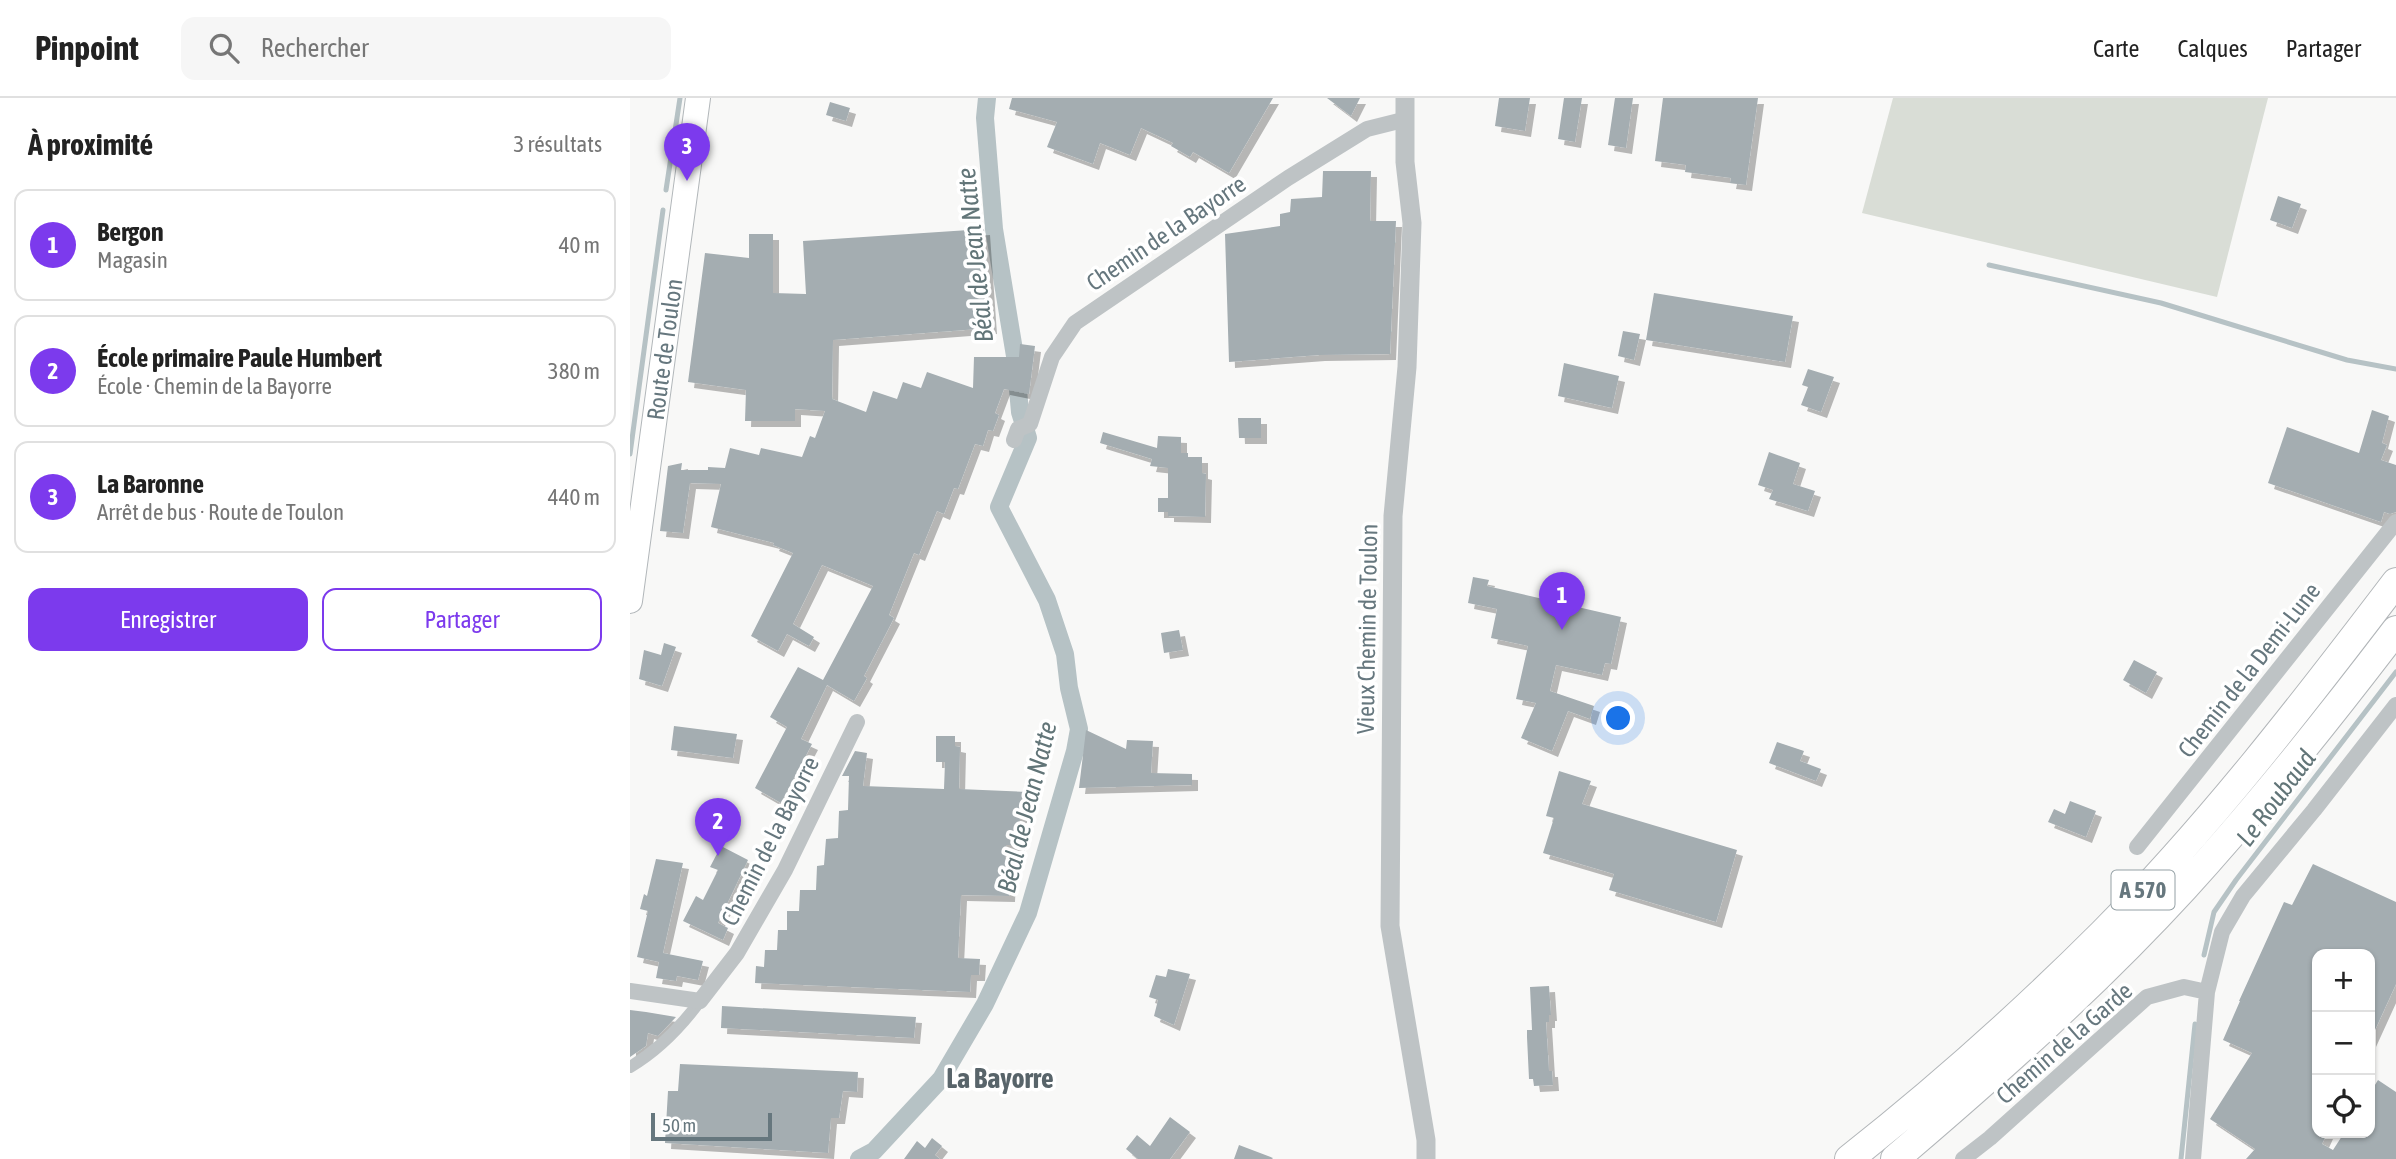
<!DOCTYPE html>
<html lang="fr">
<meta charset="utf-8">
<style>
:root{--surface:#fff;--page:#f6f6f6;--text:#222;--muted:#767676;--line:#e0e0e0;--accent:#7c3aed}
body{margin:0;font-family:"Asap Condensed",sans-serif;background:var(--page);color:var(--text)}
.controls{position:absolute;right:21px;bottom:21px;display:grid;overflow:hidden;border-radius:14px;box-shadow:0 2px 5px #0004}
.controls button{width:63px;height:63px;display:grid;place-items:center;padding:0;border:0;border-bottom:2px solid var(--line);background:var(--surface);color:var(--text);font:35px sans-serif}
.scale{position:absolute;left:21px;bottom:18px;width:121px;box-sizing:border-box;padding-left:7px;border:4px solid #66777e;border-top:0;font-size:19px;line-height:24px;white-space:nowrap;color:#66777e;-webkit-text-stroke:5px #fff;paint-order:stroke}
.you{position:absolute;left:989px;top:621px;width:24px;height:24px;margin:-18px;border:5px solid #fff;border-radius:50%;background:#1a73e8;box-shadow:0 0 0 10px #1a73e833}
.badge{display:grid;place-items:center;width:46px;height:46px;border-radius:50%;background:var(--accent);color:#fff;font-size:23px;font-weight:700}
.pin{position:absolute;translate:-50% -58px;filter:drop-shadow(0 2px 4px #0008)}
.pin::after{content:'';position:absolute;top:37px;width:24px;height:21px;background:inherit;clip-path:polygon(0 0,100% 0,50% 100%)}
.list{margin:0;padding:0;list-style:none}
h2{display:flex;justify-content:space-between;align-items:center;height:91px;margin:0;padding:0 28px;font-size:30px}
h2 small{font-size:23px;font-weight:400;color:var(--muted)}
.list li{display:grid;grid-template-columns:46px 1fr auto;gap:21px;align-items:center;box-sizing:border-box;height:112px;margin:0 14px 14px;padding:0 14px;border:2px solid var(--line);border-radius:14px}
.list b{display:block;font-size:26px;white-space:nowrap}
.list p{margin:0;font-size:23px;white-space:nowrap;color:var(--muted)}
.list em{font-size:23px;font-style:normal;color:var(--muted)}
.actions{display:flex;gap:14px;padding:21px 28px}
.actions a{flex:1;padding:16px 0;border:2px solid var(--accent);border-radius:14px;text-align:center;font-size:24px;color:var(--accent)}
.actions .main{background:var(--accent);color:#fff}
.icon{flex:none;width:38px;height:38px;fill:none;stroke:currentColor;stroke-width:2;stroke-linecap:round;stroke-linejoin:round}
.map{position:relative;flex:none;width:1766px;height:1061px;overflow:hidden}
header{display:flex;align-items:center;gap:42px;box-sizing:border-box;height:98px;padding:0 35px;background:var(--surface);border-bottom:2px solid var(--line)}
header strong{font-size:33px}
nav{display:flex;gap:38px;margin-inline-start:auto;font-size:24px}
.search{width:490px;height:63px;background:var(--page);display:flex;align-items:center;gap:18px;box-sizing:border-box;padding:0 24px;border-radius:14px;color:var(--muted);font-size:26px}
main{display:flex}
aside{flex:1;background:var(--surface)}
.map>svg:first-child{display:block}
.green{fill:#d9ddd6}
.lines{fill:none;stroke-linecap:round;stroke-linejoin:round}
.stream{stroke:#b6c2c5;stroke-width:5}
.canal{stroke:#b6c2c5;stroke-width:18}
.building{fill:#a4adb1;filter:url(#shadow)}
.primary-casing{stroke:#b2b7ba;stroke-width:26}
.motorway-casing{stroke:#b2b6b9;stroke-width:30}
.pedestrian{stroke:#bec3c5;stroke-width:12}
.minor{stroke:#bec3c5;stroke-width:16}
.tertiary{stroke:#bec3c5;stroke-width:19}
.primary{stroke:#fff;stroke-width:24}
.motorway{stroke:#fff;stroke-width:28}
.labels{text-anchor:middle;dominant-baseline:central;stroke-width:7;stroke-linejoin:round;paint-order:stroke}
.shield{fill:#fff;stroke:#94a0a5;stroke-width:2}
.shield-label{font-size:23px;font-weight:bold;fill:#66777e}
.street-label{font-size:24px;fill:#66777e;stroke:#fff}
.water-label{font-size:26px;font-style:italic;fill:#627578;stroke:#fff}
.quarter-label{font-size:28px;font-weight:bold;fill:#58646a;stroke:#fff}
</style>
<header>
<strong>Pinpoint</strong>
<div class="search"><svg class="icon" aria-label="search" viewBox="0 0 24 24"><circle cx="10" cy="10" r="6"/><path d="M15 15l6 6"/></svg>Rechercher</div>
<nav><a>Carte</a><a>Calques</a><a>Partager</a></nav>
</header>
<main>
<aside>
<h2>À proximité<small>3 résultats</small></h2>
<ul class="list">
<li><span class="badge">1</span><div><b>Bergon</b><p>Magasin</p></div><em>40 m</em></li>
<li><span class="badge">2</span><div><b>École primaire Paule Humbert</b><p>École · Chemin de la Bayorre</p></div><em>380 m</em></li>
<li><span class="badge">3</span><div><b>La Baronne</b><p>Arrêt de bus · Route de Toulon</p></div><em>440 m</em></li>
</ul>
<div class="actions"><a class="main">Enregistrer</a><a>Partager</a></div>
</aside>
<div class="map">
<svg width="1766" height="1061" viewBox="0 0 1766 1061">
<defs>
<filter id="shadow"><feDropShadow dx="6" dy="6" stdDeviation="0" flood-color="#0004"/></filter>
</defs>
<rect width="100%" height="100%" fill="#f8f8f7"/>
<!-- green -->
<path class="green" d="M1263,0H1638L1587,199L1232,115Z"/>
<g class="lines">
<!-- stream -->
<path class="stream" d="M36,92L50,0
M1359,167L1531,205L1717,262L1766,271
M0,356L33,112
M1574,857L1584,814L1606,782L1766,574
M1551,1061L1565,926"/>
<!-- canal -->
<path class="canal" d="M229,1061L244,1053L311,981L355,906L398,815L445,653L449,631L439,590L435,556L417,502L369,409L398,340L390,314L385,258L364,131L355,20L357,0"/>
</g>
<!-- building -->
<path class="building" d="M382,0H643L599,75L563,54L560,59L541,48L543,45L511,30L500,57L470,45L463,66L417,49L427,24L379,11Z
M697,0H730L721,18Z
M869,0H900L895,33L865,28Z
M934,0H952L945,44L928,41Z
M985,0H1003L996,50L978,47Z
M1033,0H1128L1116,87L1100,85L1101,80L1055,74L1056,67L1025,63Z
M200,4L220,10L216,23L196,17Z
M693,73H741L740,123H766L760,256L689,257L599,264L595,136L650,128V116L660,114L661,101L692,99Z
M1648,98L1671,106L1662,130L1640,122Z
M354,131L361,230L203,242L202,301L236,314L243,293L267,301L273,284L291,290L297,274L343,290L344,259H389L390,246L405,248L399,296L374,291L365,315L369,317L363,333L358,332L353,348L345,346L328,391L324,390L314,416L307,413L289,457L284,455L259,517L264,520L234,578L237,580L224,603L197,587L171,641L182,646L151,705L125,690L157,629L140,619L168,569L193,582L243,488L192,467L163,526L184,539L179,548L157,536L148,553L121,538L163,455L143,447L144,445L81,429L91,386L60,385L53,435L30,433L38,368L52,365L51,372H78V369L95,370L100,350L129,357L131,350L172,359L180,338L185,340L195,313L165,311V323H115L116,292L58,284L75,155L119,160V136H143V195L176,196L173,143Z
M1024,195L1163,218L1155,264L1016,242Z
M993,233L1010,236L1004,262L988,258Z
M934,265L989,278L982,310L928,298Z
M1178,271L1204,279L1191,314L1171,307L1178,289L1172,287Z
M1742,312L1759,318L1752,345L1757,347L1751,362L1766,367V414L1760,416L1754,414L1751,424L1638,385L1657,329L1729,355Z
M608,320H631V340H609Z
M473,334L527,350L528,338L551,339V355H558V359H572V375L576,376L575,419L538,418V414H528V400H538V370L520,368L522,361L470,345Z
M1139,354L1170,365L1163,386L1185,393L1178,413L1139,401L1143,392L1128,387Z
M843,479L859,482L857,488L991,519L981,566L975,565L972,577L926,567L920,593L964,608L960,621L938,613L922,653L891,640L906,605L886,601L898,548L861,540L867,511L838,505Z
M549,532L553,552L534,555L531,535Z
M34,545L46,549L32,588L9,581L14,552L31,557Z
M1504,562L1527,574L1516,595L1493,582Z
M44,628L107,636L103,660L41,652Z
M456,632L496,651L497,642L523,643L521,675L562,676V687L449,690Z
M306,638H325V648L330,649L329,691L398,694L397,719H390L389,747H376L375,774H380L379,798L331,797L328,860L350,861L349,877H341L340,894L125,885L126,868L134,869L135,852H147L148,832H157V813H169L170,792H186L187,768L194,767L196,741L208,740L209,713L218,712L219,678H212L225,653L237,655L233,688L314,691L315,664H306Z
M1147,644L1174,653L1170,663L1191,671L1186,683L1139,665Z
M929,673L961,683L952,706L1107,752L1086,824L979,792L984,776L913,755L924,720L916,718Z
M1440,703L1466,713L1456,739L1418,724L1424,711L1435,716Z
M91,748L118,762L88,825L98,830L93,842L53,823L66,798L73,802L88,772L80,769Z
M26,761L53,765L33,855L73,863L68,882L47,878L46,883L26,880L29,864L7,859L18,813L10,811L14,796L17,798Z
M1683,766L1766,804V886L1740,943V856H1687V1035H1697L1692,1046L1703,1052L1714,1035H1740V995L1748,982L1766,994V1061H1616L1625,1051L1580,1021L1622,955L1593,942L1610,903H1609L1654,804L1662,807Z
M538,871L560,876L544,927L524,918L528,902L519,899L526,877L536,879Z
M919,888L921,917H919V924H916L919,973H922L923,987L904,988L903,981H899L897,939V932H902L900,889Z
M92,908L286,919L284,940L91,930Z
M0,912L16,914L46,919L28,938L18,935L16,948L0,959Z
M50,966L228,974L227,994L213,993L209,1020H201L198,1055L35,1045L38,993H48Z
M540,1019L560,1034L540,1061H508L496,1051L507,1037L520,1048Z
M302,1040L312,1048L305,1057L310,1061H274L287,1043L295,1050Z
M609,1047L643,1060L642,1061H604Z"/>
<g class="lines">
<defs>
<g id="primary">
<path id="s1" d="M0,503L68,0"/>
</g>
<path id="motorway" d="M1219,1061C1308,991 1393,915 1473,835C1580,727 1674,605 1766,484
M1265,1061C1366,975 1465,887 1554,790C1629,708 1699,620 1766,532"/>
</defs>
<!-- primary casing -->
<use href="#primary" class="primary-casing"/>
<!-- motorway casing -->
<use href="#motorway" class="motorway-casing"/>
<!-- pedestrian -->
<path class="pedestrian" d="M0,969C29,952 50,930 70,903"/>
<!-- minor -->
<path class="minor" d="M384,342L388,331L400,326L422,259L445,225L658,80L737,31L773,22
M1507,749L1766,424
M0,893L70,903L107,855L155,772L227,624
M1333,1061L1360,1040L1517,899L1554,889L1577,894
M1563,1061L1577,894L1592,834L1613,798L1684,712L1766,607"/>
<!-- tertiary -->
<path class="tertiary" d="M775,0V64L782,125L777,269L763,418L760,828L796,1042V1061"/>
<!-- primary -->
<use href="#primary" class="primary"/>
<!-- motorway -->
<use href="#motorway" class="motorway"/>
</g>
<g class="labels">
<!-- shield labels -->
<rect class="shield" x="1481.5" y="772.5" width="63" height="39" rx="5"/>
<g class="shield-label">
<text x="1513" y="792">A 570</text>
</g>
<!-- street labels -->
<g class="street-label">
<text transform="translate(536 135) rotate(-34)">Chemin de la Bayorre</text>
<text stroke="none"><textPath href="#s1" startOffset="254">Route de Toulon</textPath></text>
<text transform="translate(737 531) rotate(-89)">Vieux Chemin de Toulon</text>
<text transform="translate(1619 572) rotate(-52)">Chemin de la Demi-Lune</text>
<text transform="translate(140 743) rotate(-63)">Chemin de la Bayorre</text>
<text transform="translate(1434 945) rotate(-41)">Chemin de la Garde</text>
</g>
<!-- water labels -->
<g class="water-label">
<text transform="translate(345 157) rotate(-96)">Béal de Jean Natte</text>
<text transform="translate(1646 700) rotate(-53)">Le Roubaud</text>
<text transform="translate(397 709) rotate(-76)">Béal de Jean Natte</text>
</g>
<!-- quarter labels -->
<g class="quarter-label">
<text x="370" y="980">La Bayorre</text>
</g>
</g>
</svg>
<div class="controls">
<button>+</button>
<button>−</button>
<button><svg class="icon" aria-label="locate" viewBox="0 0 24 24"><circle cx="12" cy="12" r="6"/><path d="M12 2v4M12 18v4M2 12h4M18 12h4"/></svg></button>
</div>
<div class="scale">50 m</div>
<div class="you"></div>
<div class="pin badge" style="left:932px;top:532px">1</div>
<div class="pin badge" style="left:88px;top:758px">2</div>
<div class="pin badge" style="left:57px;top:83px">3</div>
</div>
</main>
